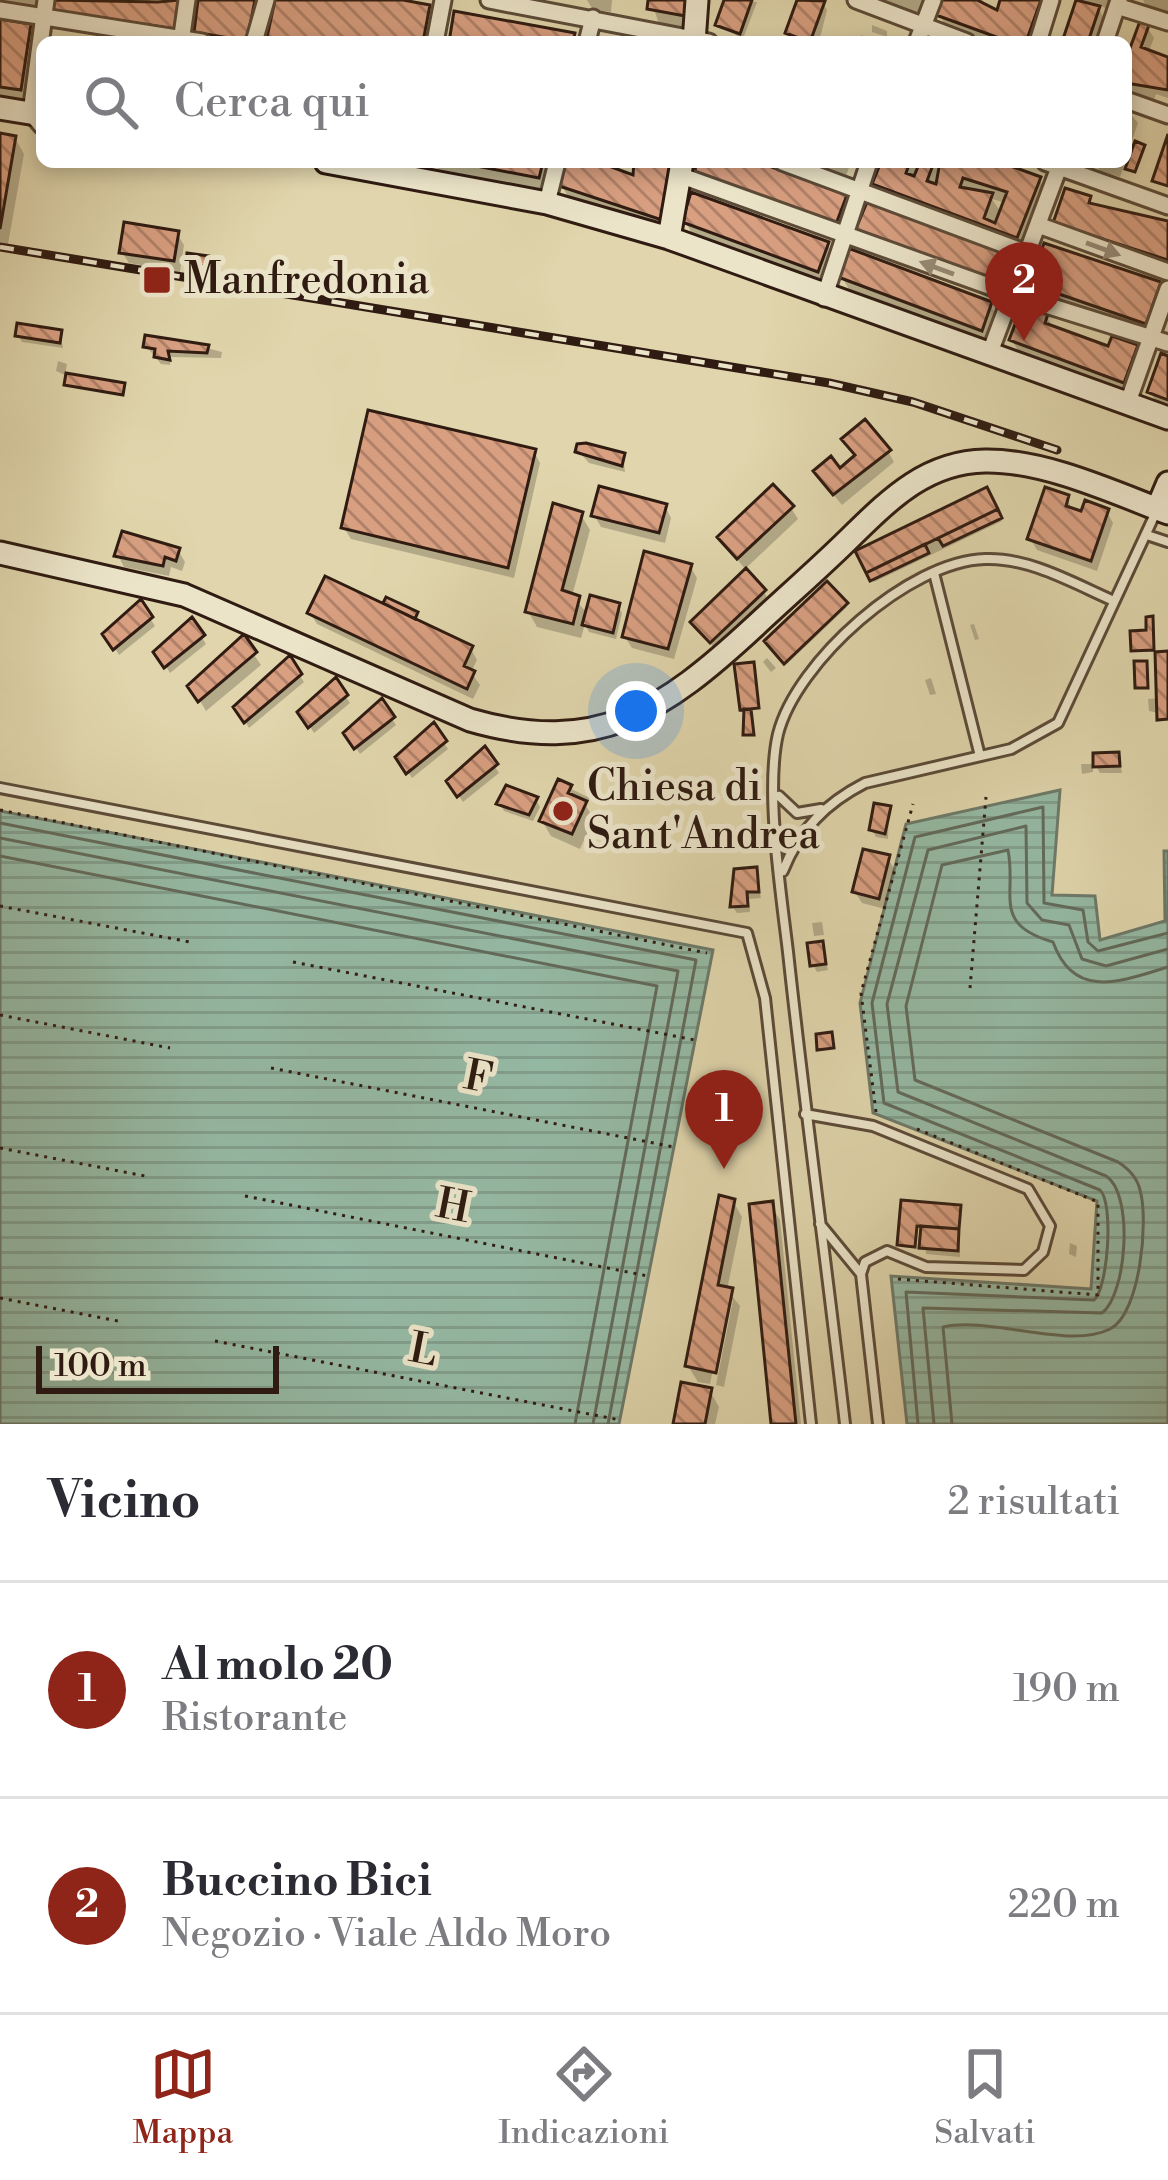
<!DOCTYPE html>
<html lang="it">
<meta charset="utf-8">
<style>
:root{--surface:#fff;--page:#f7f7f7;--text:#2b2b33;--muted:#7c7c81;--line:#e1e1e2;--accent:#8f2418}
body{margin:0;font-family:"Libre Bodoni",serif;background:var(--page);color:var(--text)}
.scale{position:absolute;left:36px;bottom:30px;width:243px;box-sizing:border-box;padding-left:12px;border:6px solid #2f1b11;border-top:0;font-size:33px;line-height:42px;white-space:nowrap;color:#2f1b11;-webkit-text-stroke:9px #ebe4c9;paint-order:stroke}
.you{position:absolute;left:636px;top:711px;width:42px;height:42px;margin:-30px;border:9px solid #fff;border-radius:50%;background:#1a73e8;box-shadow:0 0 0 18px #1a73e833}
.badge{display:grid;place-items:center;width:78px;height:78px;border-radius:50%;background:var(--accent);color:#fff;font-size:39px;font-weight:700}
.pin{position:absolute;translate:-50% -99px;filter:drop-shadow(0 3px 6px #0008)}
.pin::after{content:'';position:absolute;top:63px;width:42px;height:36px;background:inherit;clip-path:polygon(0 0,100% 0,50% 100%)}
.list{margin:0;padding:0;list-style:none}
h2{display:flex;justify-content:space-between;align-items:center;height:156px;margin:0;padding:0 48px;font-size:51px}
h2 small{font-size:39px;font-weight:400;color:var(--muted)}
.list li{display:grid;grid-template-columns:78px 1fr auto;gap:36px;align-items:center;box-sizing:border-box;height:216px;padding:0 48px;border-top:3px solid var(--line)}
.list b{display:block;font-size:45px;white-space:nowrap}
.list p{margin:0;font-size:39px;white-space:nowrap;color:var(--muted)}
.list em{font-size:39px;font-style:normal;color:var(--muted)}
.icon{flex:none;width:66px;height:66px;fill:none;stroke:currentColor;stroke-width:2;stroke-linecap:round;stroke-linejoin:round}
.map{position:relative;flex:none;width:1168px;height:1424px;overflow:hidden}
.search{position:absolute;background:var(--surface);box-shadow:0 6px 18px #0003;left:36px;right:36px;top:36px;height:132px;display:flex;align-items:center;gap:30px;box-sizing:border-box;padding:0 42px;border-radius:18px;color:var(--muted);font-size:45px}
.sheet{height:588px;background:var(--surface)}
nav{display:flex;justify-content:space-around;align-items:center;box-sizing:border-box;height:168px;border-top:3px solid var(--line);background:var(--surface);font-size:33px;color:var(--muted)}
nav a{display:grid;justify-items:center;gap:6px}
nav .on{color:var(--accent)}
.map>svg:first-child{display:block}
.water{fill:url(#water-rules);stroke:#6c7a69;stroke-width:3}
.shadow{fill:#0003;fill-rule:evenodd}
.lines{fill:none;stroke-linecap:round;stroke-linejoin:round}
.shore{stroke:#626a5a;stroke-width:3}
.building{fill:url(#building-back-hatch);stroke:#2f1b11;stroke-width:3;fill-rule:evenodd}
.lane-casing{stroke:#5b4a38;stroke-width:14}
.street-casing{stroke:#5b4a38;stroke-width:21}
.secondary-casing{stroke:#2f1b11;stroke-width:27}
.path{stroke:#2f1b11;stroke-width:3;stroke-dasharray:3 6;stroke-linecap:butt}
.lane{stroke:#ebe4c9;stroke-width:8}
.street{stroke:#ebe4c9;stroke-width:15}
.secondary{stroke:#ebe4c9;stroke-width:21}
.rail-casing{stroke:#2f1b11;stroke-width:9}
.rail{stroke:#ebe4c9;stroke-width:4.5;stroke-dasharray:14;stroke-linecap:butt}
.oneway{fill:#968a76}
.poi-dot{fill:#8f2418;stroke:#ebe4c9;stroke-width:4.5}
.labels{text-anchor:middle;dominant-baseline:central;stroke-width:10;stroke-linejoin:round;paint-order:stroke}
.poi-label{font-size:42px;fill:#2f1b11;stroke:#ebe4c9;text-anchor:start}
.street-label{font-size:42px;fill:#2f1b11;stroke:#ebe4c9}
</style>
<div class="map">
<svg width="1168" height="1424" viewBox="0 0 1168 1424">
<defs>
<pattern id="water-rules" width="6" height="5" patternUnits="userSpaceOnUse" patternTransform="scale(3)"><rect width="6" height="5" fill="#95b9a4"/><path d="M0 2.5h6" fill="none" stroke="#819e8c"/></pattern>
<pattern id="building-back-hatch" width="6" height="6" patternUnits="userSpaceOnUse" patternTransform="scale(3)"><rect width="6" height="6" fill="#d89f81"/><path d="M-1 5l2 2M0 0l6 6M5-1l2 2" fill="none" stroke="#b08168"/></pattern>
</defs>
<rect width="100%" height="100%" fill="#e0d5ac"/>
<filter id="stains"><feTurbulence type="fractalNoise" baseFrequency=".00167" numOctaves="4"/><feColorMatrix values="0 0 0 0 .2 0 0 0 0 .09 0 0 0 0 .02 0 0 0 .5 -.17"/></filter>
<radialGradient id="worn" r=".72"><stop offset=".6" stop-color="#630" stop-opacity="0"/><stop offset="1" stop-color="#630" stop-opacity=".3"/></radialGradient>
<!-- water -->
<path class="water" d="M1060,790L1052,895L1095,896L1100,940L1165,921L1164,851H1168V1424H907L891,1276L1091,1289L1097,1201L873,1113L860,1003L906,824Z
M0,811L713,950L619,1424H0Z"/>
<!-- shadow -->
<path class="shadow" d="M0,0H41L39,16L0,11Z
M56,0H150L161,8L162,0H190L183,42L63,25Z
M201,0H266L258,42H203L197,31Z
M278,0H386L428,8L437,24L434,42H269Z
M587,0H612L611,12L593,10Z
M651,0H696L693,31L659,24Z
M727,0L757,2L743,39L718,25Z
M800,0L823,3L827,10L819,42H800L789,32Z
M871,0H933L926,22Z
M944,0H983L981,6L999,15L1002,0H1054L1039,42H981L948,30L939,14Z
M1079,0H1123L1118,13L1096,4L1105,20L1097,42H1065Z
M1143,0H1168V17L1149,11Z
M0,22L29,26L38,42L29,104L0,100Z
M872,25L887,31V37L872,32Z
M1147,27L1154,38L1148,53L1168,60V98L1156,94L1154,100L1126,88V68Z
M861,35L881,42H859Z
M1126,109L1138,123L1131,143L1144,150L1136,173L1125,162Z
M0,136L15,138L24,154L8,244L0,242Z
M434,162H555L547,193L439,171Z
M568,162H610L608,170L635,179L637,162H671L670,234L571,202L562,186Z
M699,162H749L845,197L854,213L845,238L707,187Z
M818,162H851L845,179L823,171Z
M884,162H991L1039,179L1048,195L1026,252L884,199L875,183ZM992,199L1006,203L1002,214Z
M1095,162H1125L1120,177L1100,171Z
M1089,199L1094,208L1168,225V271L1066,238L1057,223Z
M685,221L827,244L837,260L827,286L694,237Z
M177,234L184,245L180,272L129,263L122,252Z
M868,246L1008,257L1017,273L1008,298Z
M842,277L990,305L999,320L990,345L851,293Z
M1033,284H1159L1168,299L1155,338L1042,300Z
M1046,316L1054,329L1110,350L1136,348L1145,364L1132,397L1021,356L1012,340Z
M60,333L63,348L22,342L18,335Z
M146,346L207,348L222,352L221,358L171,357L170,365L161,364Z
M1168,359V408L1157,403L1150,392Z
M58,361L67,364L65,375L56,371Z
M845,440L888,451L894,462L842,505L823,482L857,458Z
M534,452L540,463L514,578L351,539L344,528Z
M579,452L623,455L625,472L589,463Z
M1067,498L1073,512H1107L1113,523L1097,571L1037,550L1030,538Z
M992,502L1002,521L874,582L859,552Z
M665,506L671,518L665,543L601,527L594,515Z
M791,508L798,519L745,569L720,538Z
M581,515L590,530L572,596L588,614L618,606L622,613L616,639L589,632L585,624L581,638L537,627L528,611Z
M178,550L185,562L182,571L171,567L169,576L124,567L118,555Z
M690,566L697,578L674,659L632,648L625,637Z
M827,585L847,607L787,664L767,641Z
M764,592L770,603L718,653L694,622Z
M140,603L155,626L119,655L106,634Z
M386,603L471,649L477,660L471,672L480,685L473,699L317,624L310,613L391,610Z
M191,621L206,644L170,673L157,652Z
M974,624L979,639L975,640L970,625Z
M243,639L261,665L206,711L191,686Z
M1168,655V721H1161L1159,713L1149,711L1148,699L1159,698Z
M767,658L776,668L771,672L763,662Z
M289,660L304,682L249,728L237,708Z
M931,678L936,694L930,695L925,680Z
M335,681L350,703L314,733L301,712Z
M381,703L396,725L360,754L347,734Z
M433,727L448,749L412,778L399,758Z
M484,750L499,773L463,802L450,782Z
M1118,755L1122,773H1100L1095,764Z
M1081,764H1093V772L1082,774Z
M559,783L590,798L586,806L594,819L580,849L551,836L542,821Z
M536,800L540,807L533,821L504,811L500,804Z
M889,809L888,839L876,837L872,830Z
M739,831L742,849L729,847L733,835Z
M888,858L894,869L885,909L862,903L855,892Z
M755,870L761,898L749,899L750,912L737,913L733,907Z
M822,922L824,935L814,936L812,923Z
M822,945L828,970L817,972L813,965Z
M733,1201L742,1217L727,1290L740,1306L724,1387L716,1385L733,1300H727L710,1384L698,1382L688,1366Z
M904,1203L960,1207V1257L926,1254L924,1228L917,1227L915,1248L901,1247Z
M771,1205L780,1220L801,1424H774Z
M1070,1243L1077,1246L1076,1257L1069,1254Z
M710,1391L719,1407L715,1424H676Z"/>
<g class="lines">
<!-- shore -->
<path class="shore" d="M0,823L696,960L608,1424
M0,838L678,971L593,1424
M0,856L657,986L575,1424
M918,1424L906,1292L1094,1300C1108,1288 1114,1203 1100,1190L884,1103L872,1003L915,837L1043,807L1044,903L1083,910L1088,942L1098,951L1168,933
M934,1424L923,1308L1102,1313C1127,1294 1134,1194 1106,1176L898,1092L887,1004L928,850L1026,826L1027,903L1042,920L1069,925L1082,959L1106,966L1168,949
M952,1424L943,1327C990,1316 1068,1350 1110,1329C1140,1314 1149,1221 1140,1190C1137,1177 1129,1169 1118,1162L915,1080L906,1006L942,865L1008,850C1017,895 991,924 1053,942C1074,1001 1122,981 1168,967"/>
</g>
<!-- building -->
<path class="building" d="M53,0L158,2L179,0L175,29L51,10Z
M198,0H255L247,41L194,32Z
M275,0H403L430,5L423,42H266Z
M648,0H687L685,16L647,9Z
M724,0H752L740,34L715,25Z
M797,0L825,1L810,42L785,33Z
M941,0H977L997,10L1000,0H1041L1026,42H1010L936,15Z
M1076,0L1100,6L1088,42H1062Z
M454,11L575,33L573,42H449Z
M0,19L31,24L21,90L0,87Z
M1140,21L1149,25L1141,47L1168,57V90L1126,83V59Z
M0,133L16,136L0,229Z
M1168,134V186L1152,181Z
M1135,141L1145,145L1135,172L1125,169Z
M456,162H543L539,178Z
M565,162H598L633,175L634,162H674L662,220L559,186Z
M696,162H758L847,195L836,224L695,172Z
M881,162H910L906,173L914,176L920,162H934L927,181L936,184L940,162H1000L1041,177L1017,238L872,184ZM963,178L1007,192L995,223L984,218L993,193L960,187Z
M1065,188L1091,196L1089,203L1168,221V260L1053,223Z
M691,192L829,242L818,272L682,222Z
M867,202L1010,255L1000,284L855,231Z
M124,222L179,231L174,261L119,253Z
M1044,243L1161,282L1146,324L1030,284Z
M848,248L992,302L982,331L838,277Z
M187,253L209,256L208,267L186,263Z
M1023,304L1048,314L1045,323L1108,346L1112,336L1138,345L1124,383L1009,340Z
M17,323L62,330L60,343L15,336Z
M145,335L209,345L207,353L168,351L170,360L154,357L155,349L143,347Z
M1161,353L1168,356V400L1147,392Z
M66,373L125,383L123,395L64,385Z
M368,410L536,449L508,568L341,528Z
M865,419L891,450L833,495L813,471L831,456L840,468L855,455L841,439Z
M586,443L625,453L622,466L575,452L577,444Z
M773,484L794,506L737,559L717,537Z
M599,486L667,504L659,533L591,516Z
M987,487L998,509L866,573L855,551Z
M1045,487L1069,495L1066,506L1081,511L1085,500L1109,509L1091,561L1027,539Z
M553,503L583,512L562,590L580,596L573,624L525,612Z
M998,509L1002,518L943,546L938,538Z
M122,531L180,548L176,561L165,557L163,566L114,556Z
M925,544L929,553L870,581L866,573Z
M644,551L692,564L668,649L622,637Z
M746,568L766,590L710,643L690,622Z
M325,576L473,646L464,666L475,671L467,689L307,613Z
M827,581L848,603L784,664L764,641Z
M590,595L620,603L613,633L582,625Z
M386,597L418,612L415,619L383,603Z
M141,599L153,617L113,650L102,634Z
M1153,616L1154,650L1131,651L1130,631L1146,630V617Z
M192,617L205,635L164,668L153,652Z
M244,634L257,652L198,702L187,686Z
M1168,651V719L1157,720L1155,652Z
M290,655L302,674L244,723L233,707Z
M1134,661H1147L1148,688H1135Z
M754,662L759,708L740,710L734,664Z
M336,677L348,695L308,728L297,712Z
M382,698L395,717L354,749L343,733Z
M744,709H751L754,735H743Z
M434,722L447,741L406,774L395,757Z
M485,746L498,764L457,797L446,781Z
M1119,752L1120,766L1093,767V753Z
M558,779L572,785L568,793L587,801L572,834L539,821Z
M506,785L538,797L529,815L496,804Z
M874,803L891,806L885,834L869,830Z
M726 839a9 9 0 1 1 18 0a9 9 0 1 1-18 0Z
M863,849L890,855L879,899L852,892Z
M757,867L759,892H747L748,906L730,907L734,869Z
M823,941L826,964L810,966L807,943Z
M832,1032L834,1048L817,1050L816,1034Z
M719,1195L735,1199L718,1285L733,1288L716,1373L685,1366Z
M901,1200L961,1205L959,1229L917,1226L915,1247L897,1245Z
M773,1201L796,1424H771L749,1204Z
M921,1226L959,1229L958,1251L919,1248Z
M681,1382L712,1388L705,1424H673Z"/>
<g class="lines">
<defs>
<path id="lane" d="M1147,535L1168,542
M934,573L980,756
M0,788L747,933L765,998L811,1424
M779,796L797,813L821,809
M783,871C799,830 826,803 865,783L1011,749L1058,723L1156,512
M805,1114L873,1126L1028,1189L1050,1226L1043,1252L1024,1270L926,1267L887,1251L865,1262L861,1274
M820,1224L861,1274L878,1424
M845,1424C827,1267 805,1110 788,952C781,893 765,790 778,734C796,662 909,561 985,559C1029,557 1075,584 1114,601"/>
<path id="street" d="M489,0L709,42
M856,0L967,42
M1117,6L1168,22
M0,10L202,42
M181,42L187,0
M254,42L266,0
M435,42L443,0
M587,42L593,18
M917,42L933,0
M1038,42L1051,0
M1105,42L1119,0
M1126,100L1168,115
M42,126L31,113L46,0
M782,162L1027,253
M1045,162L1168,206
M682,176L1011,294L1168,343
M547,203L557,162
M1038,225L1168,272
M824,298L869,162
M989,355L1061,162
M1127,405L1168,289"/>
<path id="secondary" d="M694,42L697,0
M0,108L42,115
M326,162L547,203L669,238L1168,418
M669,238L682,162
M1157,509L1168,483
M0,553L184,595L470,720C598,757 664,710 754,627C787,596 822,566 854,534C892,497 928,462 985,461C1044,460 1113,492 1168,513"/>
</defs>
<!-- lane casing -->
<use href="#lane" class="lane-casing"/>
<!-- street casing -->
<use href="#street" class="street-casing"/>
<!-- secondary casing -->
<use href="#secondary" class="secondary-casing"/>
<!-- path -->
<path class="path" d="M0,810L707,953
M0,906L190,942
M293,962L695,1040
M970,988L986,797
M0,1015L170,1048
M271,1068L674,1147
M876,1112L861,993L913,804
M0,1148L145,1176
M245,1196L648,1276
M898,1279L1098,1295V1202L917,1129
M0,1298L118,1321
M215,1341L620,1420"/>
<!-- lane -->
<use href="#lane" class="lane"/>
<!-- street -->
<use href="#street" class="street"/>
<!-- secondary -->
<use href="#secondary" class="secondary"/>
<defs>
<path id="rail" d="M0,247L829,383L913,402L1057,450"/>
</defs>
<!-- rail casing -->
<use href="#rail" class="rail-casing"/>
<!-- rail -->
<use href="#rail" class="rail"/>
</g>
<!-- one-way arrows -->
<defs><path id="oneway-solid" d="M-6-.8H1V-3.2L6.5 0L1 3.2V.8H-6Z" transform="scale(3)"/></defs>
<g class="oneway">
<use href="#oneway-solid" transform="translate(1103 249) rotate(20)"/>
<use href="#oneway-solid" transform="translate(937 268) rotate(-160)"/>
</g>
<!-- markers -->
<g class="poi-dot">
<rect x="142" y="265" width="30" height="30" rx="6"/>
<circle cx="563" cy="811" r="12"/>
</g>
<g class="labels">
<!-- poi labels -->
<g class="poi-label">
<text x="184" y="280">Manfredonia</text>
<text x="587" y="787">Chiesa di<tspan x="587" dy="48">Sant'Andrea</tspan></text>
</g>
<!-- street labels -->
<g class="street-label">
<text transform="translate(478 1078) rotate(11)">F</text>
<text transform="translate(453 1207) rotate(11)">H</text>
<text transform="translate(423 1351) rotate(11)">L</text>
</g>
</g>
<rect width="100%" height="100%" filter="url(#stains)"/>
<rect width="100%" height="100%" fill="url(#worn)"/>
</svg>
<div class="scale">100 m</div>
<div class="you"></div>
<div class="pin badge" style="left:724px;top:1169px">1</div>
<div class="pin badge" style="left:1024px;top:341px">2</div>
<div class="search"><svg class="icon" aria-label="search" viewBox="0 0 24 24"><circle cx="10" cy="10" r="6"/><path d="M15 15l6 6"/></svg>Cerca qui</div>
</div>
<section class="sheet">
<h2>Vicino<small>2 risultati</small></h2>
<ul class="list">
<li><span class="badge">1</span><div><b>Al molo 20</b><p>Ristorante</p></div><em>190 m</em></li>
<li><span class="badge">2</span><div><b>Buccino Bici</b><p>Negozio · Viale Aldo Moro</p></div><em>220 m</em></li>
</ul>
</section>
<nav>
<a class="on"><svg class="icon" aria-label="map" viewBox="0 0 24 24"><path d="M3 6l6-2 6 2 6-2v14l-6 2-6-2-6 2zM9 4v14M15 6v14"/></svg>Mappa</a>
<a><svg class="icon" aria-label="directions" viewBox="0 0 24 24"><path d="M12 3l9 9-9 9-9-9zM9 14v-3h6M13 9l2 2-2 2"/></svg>Indicazioni</a>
<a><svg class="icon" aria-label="saved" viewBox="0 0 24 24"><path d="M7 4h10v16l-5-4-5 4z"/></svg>Salvati</a>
</nav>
